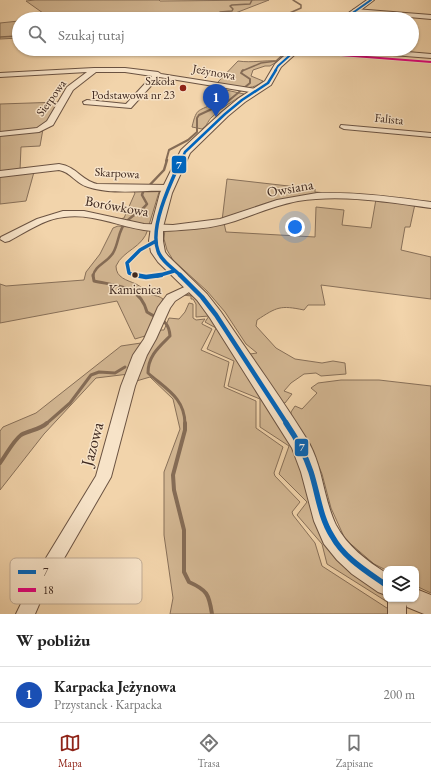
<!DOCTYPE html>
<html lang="pl">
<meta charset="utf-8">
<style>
:root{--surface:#fff;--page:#f2f2f2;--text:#222;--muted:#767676;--line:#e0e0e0;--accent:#8f2418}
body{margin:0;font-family:"EB Garamond",serif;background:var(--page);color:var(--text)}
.controls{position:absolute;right:12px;bottom:12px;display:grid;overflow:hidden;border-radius:8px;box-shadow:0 1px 3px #0004}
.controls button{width:36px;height:36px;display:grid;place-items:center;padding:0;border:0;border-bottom:1px solid var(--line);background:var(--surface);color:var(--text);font:20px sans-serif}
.you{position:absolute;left:295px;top:227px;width:14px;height:14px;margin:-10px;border:3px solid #fff;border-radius:50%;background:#1a73e8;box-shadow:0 0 0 6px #1a73e833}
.badge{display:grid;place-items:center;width:26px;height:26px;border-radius:50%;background:var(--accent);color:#fff;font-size:13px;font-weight:700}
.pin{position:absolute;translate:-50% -33px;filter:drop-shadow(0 1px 2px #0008)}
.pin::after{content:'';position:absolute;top:21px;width:14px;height:12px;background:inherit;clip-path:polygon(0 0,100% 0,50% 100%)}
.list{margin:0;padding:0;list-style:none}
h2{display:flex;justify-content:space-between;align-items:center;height:52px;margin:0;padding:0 16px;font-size:17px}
h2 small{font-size:13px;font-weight:400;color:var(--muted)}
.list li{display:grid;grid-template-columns:26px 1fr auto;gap:12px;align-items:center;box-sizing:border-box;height:56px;padding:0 16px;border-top:1px solid var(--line)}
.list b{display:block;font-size:15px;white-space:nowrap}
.list p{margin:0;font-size:13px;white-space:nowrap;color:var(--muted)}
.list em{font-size:13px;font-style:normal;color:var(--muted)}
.icon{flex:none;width:22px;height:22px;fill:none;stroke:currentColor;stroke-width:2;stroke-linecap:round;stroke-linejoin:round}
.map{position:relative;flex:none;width:431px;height:614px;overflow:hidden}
.search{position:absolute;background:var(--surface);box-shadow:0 1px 3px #0004;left:12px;right:12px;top:12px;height:44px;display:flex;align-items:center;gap:10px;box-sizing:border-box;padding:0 14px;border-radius:22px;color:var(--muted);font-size:15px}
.sheet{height:108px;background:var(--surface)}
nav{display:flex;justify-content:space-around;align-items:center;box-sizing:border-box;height:56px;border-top:1px solid var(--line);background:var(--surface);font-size:11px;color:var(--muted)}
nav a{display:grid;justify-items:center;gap:2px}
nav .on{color:var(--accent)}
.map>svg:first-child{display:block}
.green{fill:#d3b793;stroke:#887059}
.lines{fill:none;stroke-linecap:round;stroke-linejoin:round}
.stream-far4{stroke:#856c56;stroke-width:1.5}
.stream-far3{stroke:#856c56;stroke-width:2}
.stream-far2{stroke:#856c56;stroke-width:2.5}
.stream-far1{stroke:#856c56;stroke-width:3}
.stream{stroke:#856c56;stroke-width:4}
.minor-casing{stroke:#6b5342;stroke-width:2}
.tertiary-casing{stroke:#6b5342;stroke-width:2}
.minor{fill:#f7e3c8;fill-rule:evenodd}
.tertiary{fill:#f7e3c8;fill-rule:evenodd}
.bus-1-far4-casing{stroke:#f7e3c8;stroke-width:3.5}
.bus-1-far3-casing{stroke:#f7e3c8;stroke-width:4.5}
.bus-1-far2-casing{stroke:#f7e3c8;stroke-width:6}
.bus-1-far1-casing{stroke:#f7e3c8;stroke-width:8}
.bus-1-casing{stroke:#f7e3c8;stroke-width:8}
.bus-2-casing{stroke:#f7e3c8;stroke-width:3.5}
.bus-1-far4{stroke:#0065bd;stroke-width:2}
.bus-1-far3{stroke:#0065bd;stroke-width:2.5}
.bus-1-far2{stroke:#0065bd;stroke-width:3.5}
.bus-1-far1{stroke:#0065bd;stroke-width:4.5}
.bus-1{stroke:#0065bd;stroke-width:5.5}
.bus-2{stroke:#e5007d;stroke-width:2}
.poi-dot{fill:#8f2418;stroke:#f7e3c8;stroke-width:1.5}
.bus-dot{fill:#3e281f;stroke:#f7e3c8;stroke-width:1.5}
.labels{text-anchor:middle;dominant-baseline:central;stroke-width:3;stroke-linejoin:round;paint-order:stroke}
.far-street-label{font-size:12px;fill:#3e281f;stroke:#f7e3c8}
.far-poi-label{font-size:12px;fill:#3e281f;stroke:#f7e3c8;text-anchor:end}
.bus-label{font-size:13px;fill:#3e281f;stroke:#f7e3c8}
.street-label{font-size:14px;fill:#3e281f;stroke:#f7e3c8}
.near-street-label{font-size:17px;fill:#3e281f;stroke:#f7e3c8}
.key{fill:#f7e3c8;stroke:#c0ab95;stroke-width:1}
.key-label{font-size:11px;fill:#3e281f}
.line-badge{stroke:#f7e3c8;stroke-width:1.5}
.badge-label{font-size:11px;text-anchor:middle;font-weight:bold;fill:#fff}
</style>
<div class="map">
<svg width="431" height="614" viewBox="0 0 431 614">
<rect width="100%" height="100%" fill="#f2d4ab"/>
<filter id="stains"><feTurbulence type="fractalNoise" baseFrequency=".005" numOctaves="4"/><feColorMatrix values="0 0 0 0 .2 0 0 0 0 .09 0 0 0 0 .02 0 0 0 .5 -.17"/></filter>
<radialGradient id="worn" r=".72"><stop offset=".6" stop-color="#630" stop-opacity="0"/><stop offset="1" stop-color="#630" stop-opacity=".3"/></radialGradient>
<!-- green -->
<path class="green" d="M35,0H159L160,1L269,0L220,19H37L50,18L26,1Z
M19,21V38L0,39V23Z
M238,61C252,63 264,60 278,61L270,66H265L253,70L251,76L263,81C250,93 233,86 217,83Z
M226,90L244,94C233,101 221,108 212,117C208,120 208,125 202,129L192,127C197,105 199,113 215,102C219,99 223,93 226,90Z
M61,102L48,123L42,128L0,133V104Z
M43,129L40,146L21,147L20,170L0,172V135Z
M34,172L26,201L0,204V176Z
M227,179L315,189V192L339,194L306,196L222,221Z
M132,189L158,190L159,192L149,225L120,219L124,218L135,193Z
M376,199L415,204L410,227H405L401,250L431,257V299L321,285L325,305H308L304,310C280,305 277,307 257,320L256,326L276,348L295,359L322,363L333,361L345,363L346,374L321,376L316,373L304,374L291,383L284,391L292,394L285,403H282L250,354L257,353L246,344L225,312L207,291L173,260L167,250L164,239L165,229L224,223L226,232L315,237L316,207L344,210L342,225L371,228Z
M118,226L148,229C143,248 123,250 116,266C116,278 127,280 136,284C141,286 146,293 152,295C157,296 159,296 163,299L150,330L145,336L135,339L117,301L0,323V284L6,286L84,280L86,272L100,254L113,228Z
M186,294L194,296L205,307L293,445L309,493L386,597L389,603L327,564L322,544L297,515L307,502L279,474L289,446L260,427V399L228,386L234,361L207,349L216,328L205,322L209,316L196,317V304L193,299H191V296L183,295Z
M189,303L193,304V318L196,320L205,319L202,323V324L212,329L201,350L229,362L224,387L256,401V428L283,447L274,473L275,476L300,502L292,512L293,515L315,543L322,566L390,610V614H170L173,598L164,535V472L180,429L173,399L150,377L133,382L159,330H164L169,318L179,319L185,312Z
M141,343L142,346L129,374L96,378L44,434L0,490V431L3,427L36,413L121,346Z
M341,380H379L431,386V593L416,586V569L386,570L374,564L345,539L331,508L322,474L311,447L291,416V412L295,406L302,409L317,393L311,388L318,383Z"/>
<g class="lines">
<!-- stream-far4 -->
<path class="stream-far4" d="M213,19L219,15L220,12L232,11L233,9L230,6L232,5L250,4L252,0
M283,19L285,15L301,8V5L293,0
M0,37L19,36
M242,71L261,63L276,61L289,49"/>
<!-- stream-far3 -->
<path class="stream-far3" d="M166,161L169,150L188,140L197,132V118L199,115L227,102L250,83V79L241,73L243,70"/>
<!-- stream-far2 -->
<path class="stream-far2" d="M93,276C95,265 107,263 113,253C119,243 118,230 126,222C132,215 141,212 147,204L142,195L143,192L164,170L167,160"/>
<!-- stream-far1 -->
<path class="stream-far1" d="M93,275L94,281C117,286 140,285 147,312C159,320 169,319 170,336C159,347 148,356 148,373C166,389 185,398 185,424
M46,424L70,403L91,375L99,372L115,373L125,367"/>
<!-- stream -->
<path class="stream" d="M185,423V430L173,475L174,490L184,530V572L189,582C207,590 209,594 212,614
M0,463C6,455 13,441 21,435C29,430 40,430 47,423"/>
<defs>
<path id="minor" d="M355,9L431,15V19L353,12V10Z
M94,68H125L158,72L161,74L256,89L260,91L256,93L159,77L131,108L84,104L83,102L87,100L126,104L152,76L125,72H96L73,90L53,125L39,132L0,136V132L37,128L47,121L67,87L87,72L0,77V73Z
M341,125L431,133V137L344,129L340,127Z
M59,164C77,167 81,180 97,184L168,185L173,188L168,191C142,190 113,195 88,187C76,184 71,172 59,170L0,177V171Z
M317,193C356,192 393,197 431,202V208C387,202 342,194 298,201C276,205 256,214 235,221C217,227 199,229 181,230C169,231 156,232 144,230C118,226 92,213 64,217C44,219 26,232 9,241L5,242L0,239L1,237L37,219L63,211H84L144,224L173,225L220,219L277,200Z
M191,284L195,285L197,287L175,301L170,308L156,339L147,355L135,386L111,477L44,593L35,614H16L32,581L96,476L121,386L133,355L144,339L158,307L167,295Z
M388,599H406V614H388Z"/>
<path id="tertiary" d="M367,0H374L349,19H340Z
M292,49H301L281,67L271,85L245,102L228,116L190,153L172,193L163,227V241L165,252L168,256L207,294L221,312C250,355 281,397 308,441C323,467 323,498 336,525C347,546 367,561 386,573V595L378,592L352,574L337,560L324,544L314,521L301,472L292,448L210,318L197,300L158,262L151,252L149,241L151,227L160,193L181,150L222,112L239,98L265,81L275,64Z
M337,49H372L431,54V58L341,51Z
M416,589L431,595V614H424L407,607L404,599H416Z"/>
</defs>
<!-- minor casing -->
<use href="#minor" class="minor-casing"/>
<!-- tertiary casing -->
<use href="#tertiary" class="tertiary-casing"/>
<!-- minor -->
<use href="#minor" class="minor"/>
<!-- tertiary -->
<use href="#tertiary" class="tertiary"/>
<defs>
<path id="bus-1-far4" d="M344,19L371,0
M275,71L278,66L297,49"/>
<path id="bus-1-far3" d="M181,161L185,152L225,114L242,100L268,83L276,70"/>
<path id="bus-1-far2" d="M138,276L129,273L127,263L140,250L156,241
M157,276L174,271
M181,276C174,269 161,261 158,251C149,227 171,182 181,160"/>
<path id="bus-1-far1" d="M135,275L146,277L161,275
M180,275L202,297L216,315L287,424"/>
<path id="bus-1" d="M286,423C297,439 305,454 311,472C318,494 320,517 332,536C344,558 366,571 386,585"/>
<path id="bus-2" d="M341,55L431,62"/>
</defs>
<!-- bus-1-far4 casing -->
<use href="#bus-1-far4" class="bus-1-far4-casing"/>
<!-- bus-1-far3 casing -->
<use href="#bus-1-far3" class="bus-1-far3-casing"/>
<!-- bus-1-far2 casing -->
<use href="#bus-1-far2" class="bus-1-far2-casing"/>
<!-- bus-1-far1 casing -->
<use href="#bus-1-far1" class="bus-1-far1-casing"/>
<!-- bus-1 casing -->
<use href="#bus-1" class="bus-1-casing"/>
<!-- bus-2 casing -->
<use href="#bus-2" class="bus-2-casing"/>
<!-- bus-1-far4 -->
<use href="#bus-1-far4" class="bus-1-far4"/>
<!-- bus-1-far3 -->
<use href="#bus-1-far3" class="bus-1-far3"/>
<!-- bus-1-far2 -->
<use href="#bus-1-far2" class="bus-1-far2"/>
<!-- bus-1-far1 -->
<use href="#bus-1-far1" class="bus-1-far1"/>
<!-- bus-1 -->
<use href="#bus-1" class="bus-1"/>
<!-- bus-2 -->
<use href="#bus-2" class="bus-2"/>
</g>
<!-- markers -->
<circle class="poi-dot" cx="183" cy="88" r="4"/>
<circle class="bus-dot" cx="135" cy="275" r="3.5"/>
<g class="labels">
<!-- far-street labels -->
<g class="far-street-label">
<text transform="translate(214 72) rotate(10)">Jeżynowa</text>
<text transform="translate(51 98) rotate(-54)">Sierpowa</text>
<text transform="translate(389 119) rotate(6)">Falista</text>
<text transform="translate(117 173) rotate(3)">Skarpowa</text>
</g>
<!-- far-poi labels -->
<g class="far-poi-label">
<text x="175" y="81">Szkoła<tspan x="175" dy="14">Podstawowa nr 23</tspan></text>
</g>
<!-- bus labels -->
<g class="bus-label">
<text x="135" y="289">Kamienica</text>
</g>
<!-- street labels -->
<g class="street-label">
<text transform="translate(290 188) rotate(-10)">Owsiana</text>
<text transform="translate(117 206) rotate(10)">Borówkowa</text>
</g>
<!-- near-street labels -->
<g class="near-street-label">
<text transform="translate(92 444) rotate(-75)">Jazowa</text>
</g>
</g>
<!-- legend -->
<rect x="10" y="558" width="132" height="46" rx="6" class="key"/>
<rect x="18" y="570" width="18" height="4" fill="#0065bd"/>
<rect x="18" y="588" width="18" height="4" fill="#e5007d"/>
<g class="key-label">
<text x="43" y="576">7</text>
<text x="43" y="594">18</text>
</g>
<g class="line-badge">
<rect x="171" y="155" width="16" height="19" rx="4" fill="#0065bd"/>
<rect x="294" y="438" width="15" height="19" rx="4" fill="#0065bd"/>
</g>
<g class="badge-label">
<text x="179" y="169">7</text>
<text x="302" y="451">7</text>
</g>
<rect width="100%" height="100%" filter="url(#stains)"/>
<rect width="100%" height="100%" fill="url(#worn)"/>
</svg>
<div class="controls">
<button><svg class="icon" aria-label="layers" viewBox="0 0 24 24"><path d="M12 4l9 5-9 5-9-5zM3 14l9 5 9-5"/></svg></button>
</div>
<div class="you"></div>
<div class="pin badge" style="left:216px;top:117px;background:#1a4fb4">1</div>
<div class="search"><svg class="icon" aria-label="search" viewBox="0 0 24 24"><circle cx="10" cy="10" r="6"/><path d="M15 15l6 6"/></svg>Szukaj tutaj</div>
</div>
<section class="sheet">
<h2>W pobliżu<small></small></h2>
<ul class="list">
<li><span class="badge" style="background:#1a4fb4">1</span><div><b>Karpacka Jeżynowa</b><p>Przystanek · Karpacka</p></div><em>200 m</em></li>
</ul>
</section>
<nav>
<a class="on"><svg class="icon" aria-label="map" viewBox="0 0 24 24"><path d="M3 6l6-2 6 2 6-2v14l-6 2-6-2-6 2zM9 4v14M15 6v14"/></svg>Mapa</a>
<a><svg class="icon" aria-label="directions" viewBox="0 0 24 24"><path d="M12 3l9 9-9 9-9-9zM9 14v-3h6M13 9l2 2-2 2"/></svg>Trasa</a>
<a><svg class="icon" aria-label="saved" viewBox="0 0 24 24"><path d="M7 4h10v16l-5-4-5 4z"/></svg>Zapisane</a>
</nav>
